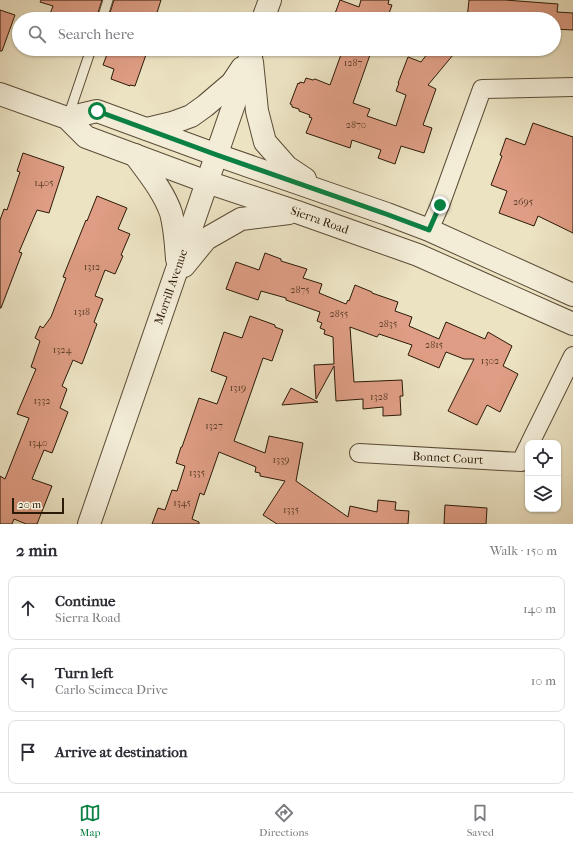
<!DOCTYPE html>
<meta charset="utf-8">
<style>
:root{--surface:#fff;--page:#f2f2f3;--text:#2b2b33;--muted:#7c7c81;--line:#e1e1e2;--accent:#0b8043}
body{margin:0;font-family:"IM FELL French Canon",serif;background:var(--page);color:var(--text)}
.controls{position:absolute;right:12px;bottom:12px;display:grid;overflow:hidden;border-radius:8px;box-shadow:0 1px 3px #0004}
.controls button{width:36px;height:36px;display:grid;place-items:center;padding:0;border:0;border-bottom:1px solid var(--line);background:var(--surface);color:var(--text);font:20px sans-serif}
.scale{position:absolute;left:12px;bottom:10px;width:52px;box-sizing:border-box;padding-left:4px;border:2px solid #2b1a07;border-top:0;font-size:11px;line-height:14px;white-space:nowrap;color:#2b1a07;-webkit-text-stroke:3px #f3edd8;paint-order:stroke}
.stop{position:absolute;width:12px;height:12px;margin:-9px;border:3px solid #0b8043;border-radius:50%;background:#fff}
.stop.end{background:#0b8043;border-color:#fff;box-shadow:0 1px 4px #0008}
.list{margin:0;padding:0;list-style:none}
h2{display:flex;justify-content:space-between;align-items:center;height:52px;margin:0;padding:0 16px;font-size:17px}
h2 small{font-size:13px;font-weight:400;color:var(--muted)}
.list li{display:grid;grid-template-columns:26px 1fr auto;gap:12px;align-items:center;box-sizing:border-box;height:64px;margin:0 8px 8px;padding:0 8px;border:1px solid var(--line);border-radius:8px}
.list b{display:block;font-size:15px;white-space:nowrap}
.list p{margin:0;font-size:13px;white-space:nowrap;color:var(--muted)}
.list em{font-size:13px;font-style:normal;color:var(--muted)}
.icon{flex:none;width:22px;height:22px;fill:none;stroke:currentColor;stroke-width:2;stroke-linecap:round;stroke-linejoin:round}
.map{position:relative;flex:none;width:573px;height:524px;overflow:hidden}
.search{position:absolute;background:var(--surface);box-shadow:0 1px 3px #0004;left:12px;right:12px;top:12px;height:44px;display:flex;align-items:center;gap:10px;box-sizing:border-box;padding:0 14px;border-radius:22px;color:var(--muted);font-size:15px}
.sheet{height:268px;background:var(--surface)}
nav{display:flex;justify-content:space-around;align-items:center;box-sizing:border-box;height:56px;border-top:1px solid var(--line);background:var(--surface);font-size:11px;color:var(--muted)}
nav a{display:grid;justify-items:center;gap:2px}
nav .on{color:var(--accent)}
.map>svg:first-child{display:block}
.building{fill:#de9d84;stroke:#2b1a07}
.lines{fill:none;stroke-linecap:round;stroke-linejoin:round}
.service-casing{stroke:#5b4c36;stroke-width:11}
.minor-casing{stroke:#5b4c36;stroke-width:20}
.tertiary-casing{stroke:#5b4c36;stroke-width:24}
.service{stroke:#f3edd8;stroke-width:9}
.minor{stroke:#f3edd8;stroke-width:18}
.tertiary{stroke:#f3edd8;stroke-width:22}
.route{stroke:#0b8043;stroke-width:5}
.labels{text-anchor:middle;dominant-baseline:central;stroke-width:3.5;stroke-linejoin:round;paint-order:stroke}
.number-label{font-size:10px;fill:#583b26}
.street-label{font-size:12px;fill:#2b1a07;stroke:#f3edd8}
</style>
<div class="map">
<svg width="573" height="524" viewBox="0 0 573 524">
<rect width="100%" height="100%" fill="#ece3c3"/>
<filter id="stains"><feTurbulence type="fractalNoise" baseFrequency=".005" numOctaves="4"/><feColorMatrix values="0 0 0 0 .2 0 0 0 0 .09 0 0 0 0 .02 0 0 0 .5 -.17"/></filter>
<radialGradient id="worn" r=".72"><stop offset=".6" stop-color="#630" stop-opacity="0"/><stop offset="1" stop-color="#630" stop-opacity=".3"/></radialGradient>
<!-- building -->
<path class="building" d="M41,0H102L96,19H89L75,14L73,19H48L53,6L40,2Z
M114,0H161L155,19H108Z
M340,0L359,7L361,0H389L388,4L392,5L387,19H333Z
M469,0H505L558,4L557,12L573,13V30L554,29V19H467Z
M0,10L15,15L2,51H0Z
M109,49H148L135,86L130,85V86L111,79L114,69L103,65Z
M343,49H362L371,52L353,103L370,109L367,116L396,126L406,95L396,91L399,83H398L408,57L421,62L431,49H458L428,85L436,89L423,125L432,128L424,153L401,146L395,164L378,158L381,150L352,140L350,148L306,133L312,118L309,117L310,115L299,111V109L292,107V105L290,104L298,83L299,84L300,82L304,83L306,78L313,80L315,79L330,85Z
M533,123L573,137V233L538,216L534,226L499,213L507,191L491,185L502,156L500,155L506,138L525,145Z
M23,153L64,167L49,213L37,210L19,252L22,253L1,308H0V220L4,209L7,210L20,172L17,171Z
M97,196L127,208L118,229L130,234L121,255L123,256L115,274L105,270L95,296L103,299L94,322L97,324L82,364L73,360L62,386L67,389L60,408L68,412L52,453L44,450L32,479L52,486L37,524H26L14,519L12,524H0V476L5,479L29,418L17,414L36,369L31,367L40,341L35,338L40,326L43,328L51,317L66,278L63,277L86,220L87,221Z
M265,253L281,259V261L307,269L303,278L322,284L319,293L346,304L348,300L349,301L355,285L372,292V293L398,302L395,311L412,317L409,326L439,339L446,322L485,339L488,332L512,346L503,366L518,374L500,412L487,405L477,425L448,411L474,359H464L446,352L439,368L408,355L412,345L379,334L377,337L350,327L354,382L402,380L403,396H400L401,415L383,416V407L363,409V399L336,401L334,366L316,399L314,365L334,364L333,337L324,334L325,330L320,328L322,323L317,321L320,312L286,300V298L261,291L258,300L226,289L236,262L259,270Z
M250,316L275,325V327L283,330L272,361L263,358L234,441L265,453L269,436L303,443L296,481L348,517L350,506L377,512L378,500L396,502L395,510L409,511L408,524H277L263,515L285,481L260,476V473L255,472L256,467L219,452L204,495L200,493L192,519L199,522V524H152L158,508L165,510L172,490L177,491L185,466L176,463L181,447H182L199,398L217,404L227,377L211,371L224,332L242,338Z
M291,388L318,402L282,405Z
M445,505L487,508L486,524H444Z"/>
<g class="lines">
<defs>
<path id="service" d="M102,19L108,0
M68,117L91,49"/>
<g id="minor">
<path d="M429,230L440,205L482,89L573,87"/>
<path d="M530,443L573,356"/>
<path id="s1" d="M359,453L521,462L528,447"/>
</g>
<g id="tertiary">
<path d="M263,19L270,0"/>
<path d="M252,62L257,111L265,142L287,167L305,179"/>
<path id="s2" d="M0,94L67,118L86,137L207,182L297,212L418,255L573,324"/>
<path d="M67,118L97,111L217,155L387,214L429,230L573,295"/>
<path d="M147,129L172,123L191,116L205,106L232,83L242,68"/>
<path d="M135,155C148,173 164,192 171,213C175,228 176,244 177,259"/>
<path d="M184,266L206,239L241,219L289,213"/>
<path id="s3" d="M89,524L253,49"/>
</g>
</defs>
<!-- service casing -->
<use href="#service" class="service-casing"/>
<!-- minor casing -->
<use href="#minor" class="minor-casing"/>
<!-- tertiary casing -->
<use href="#tertiary" class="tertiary-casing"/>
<!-- service -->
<use href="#service" class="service"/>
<!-- minor -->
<use href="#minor" class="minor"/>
<!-- tertiary -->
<use href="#tertiary" class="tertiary"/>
</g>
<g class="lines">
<!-- route -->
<path class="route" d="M97,111L217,155L386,214L429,230L440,205"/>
</g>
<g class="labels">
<!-- number labels -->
<g class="number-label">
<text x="353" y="63">1287</text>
<text x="356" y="125">2870</text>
<text x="44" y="183">1405</text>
<text x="523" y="202">2695</text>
<text x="92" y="267">1312</text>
<text x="300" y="290">2875</text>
<text x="82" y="312">1318</text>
<text x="339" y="314">2855</text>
<text x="388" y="324">2835</text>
<text x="434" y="345">2815</text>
<text x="62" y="350">1324</text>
<text x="490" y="361">1302</text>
<text x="238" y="388">1319</text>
<text x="379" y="397">1328</text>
<text x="42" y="401">1332</text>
<text x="214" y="426">1327</text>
<text x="38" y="443">1340</text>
<text x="281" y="460">1339</text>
<text x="197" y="473">1335</text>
<text x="182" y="503">1345</text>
<text x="291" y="510">1335</text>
</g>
<!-- street labels -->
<g class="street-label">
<text stroke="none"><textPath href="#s2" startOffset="346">Sierra Road</textPath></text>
<text stroke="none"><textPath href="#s3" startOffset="251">Morrill Avenue</textPath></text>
<text stroke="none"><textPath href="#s1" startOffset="89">Bonnet Court</textPath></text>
</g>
</g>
<rect width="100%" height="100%" filter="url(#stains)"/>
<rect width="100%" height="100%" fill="url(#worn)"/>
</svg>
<div class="controls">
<button><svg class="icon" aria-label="locate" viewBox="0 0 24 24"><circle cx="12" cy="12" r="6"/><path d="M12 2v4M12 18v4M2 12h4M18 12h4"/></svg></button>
<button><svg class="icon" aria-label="layers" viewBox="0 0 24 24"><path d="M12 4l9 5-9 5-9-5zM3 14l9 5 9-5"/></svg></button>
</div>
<div class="scale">20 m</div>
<div class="stop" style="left:97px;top:111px"></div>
<div class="stop end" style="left:440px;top:205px"></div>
<div class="search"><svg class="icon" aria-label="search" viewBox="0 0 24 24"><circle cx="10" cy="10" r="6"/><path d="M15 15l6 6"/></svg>Search here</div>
</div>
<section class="sheet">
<h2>2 min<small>Walk · 150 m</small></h2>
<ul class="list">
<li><svg class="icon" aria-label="ahead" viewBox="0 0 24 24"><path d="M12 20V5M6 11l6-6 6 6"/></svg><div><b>Continue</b><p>Sierra Road</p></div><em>140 m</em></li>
<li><svg class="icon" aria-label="left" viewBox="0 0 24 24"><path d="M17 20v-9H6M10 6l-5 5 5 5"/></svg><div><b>Turn left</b><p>Carlo Scimeca Drive</p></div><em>10 m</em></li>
<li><svg class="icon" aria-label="arrive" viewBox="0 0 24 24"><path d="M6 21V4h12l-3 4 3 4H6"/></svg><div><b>Arrive at destination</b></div></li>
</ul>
</section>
<nav>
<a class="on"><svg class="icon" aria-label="map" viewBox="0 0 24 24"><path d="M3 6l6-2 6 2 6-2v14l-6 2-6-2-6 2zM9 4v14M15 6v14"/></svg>Map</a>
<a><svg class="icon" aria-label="directions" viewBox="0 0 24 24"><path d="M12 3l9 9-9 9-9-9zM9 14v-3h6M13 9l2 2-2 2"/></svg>Directions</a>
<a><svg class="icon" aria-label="saved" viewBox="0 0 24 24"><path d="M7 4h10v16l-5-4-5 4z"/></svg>Saved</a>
</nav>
